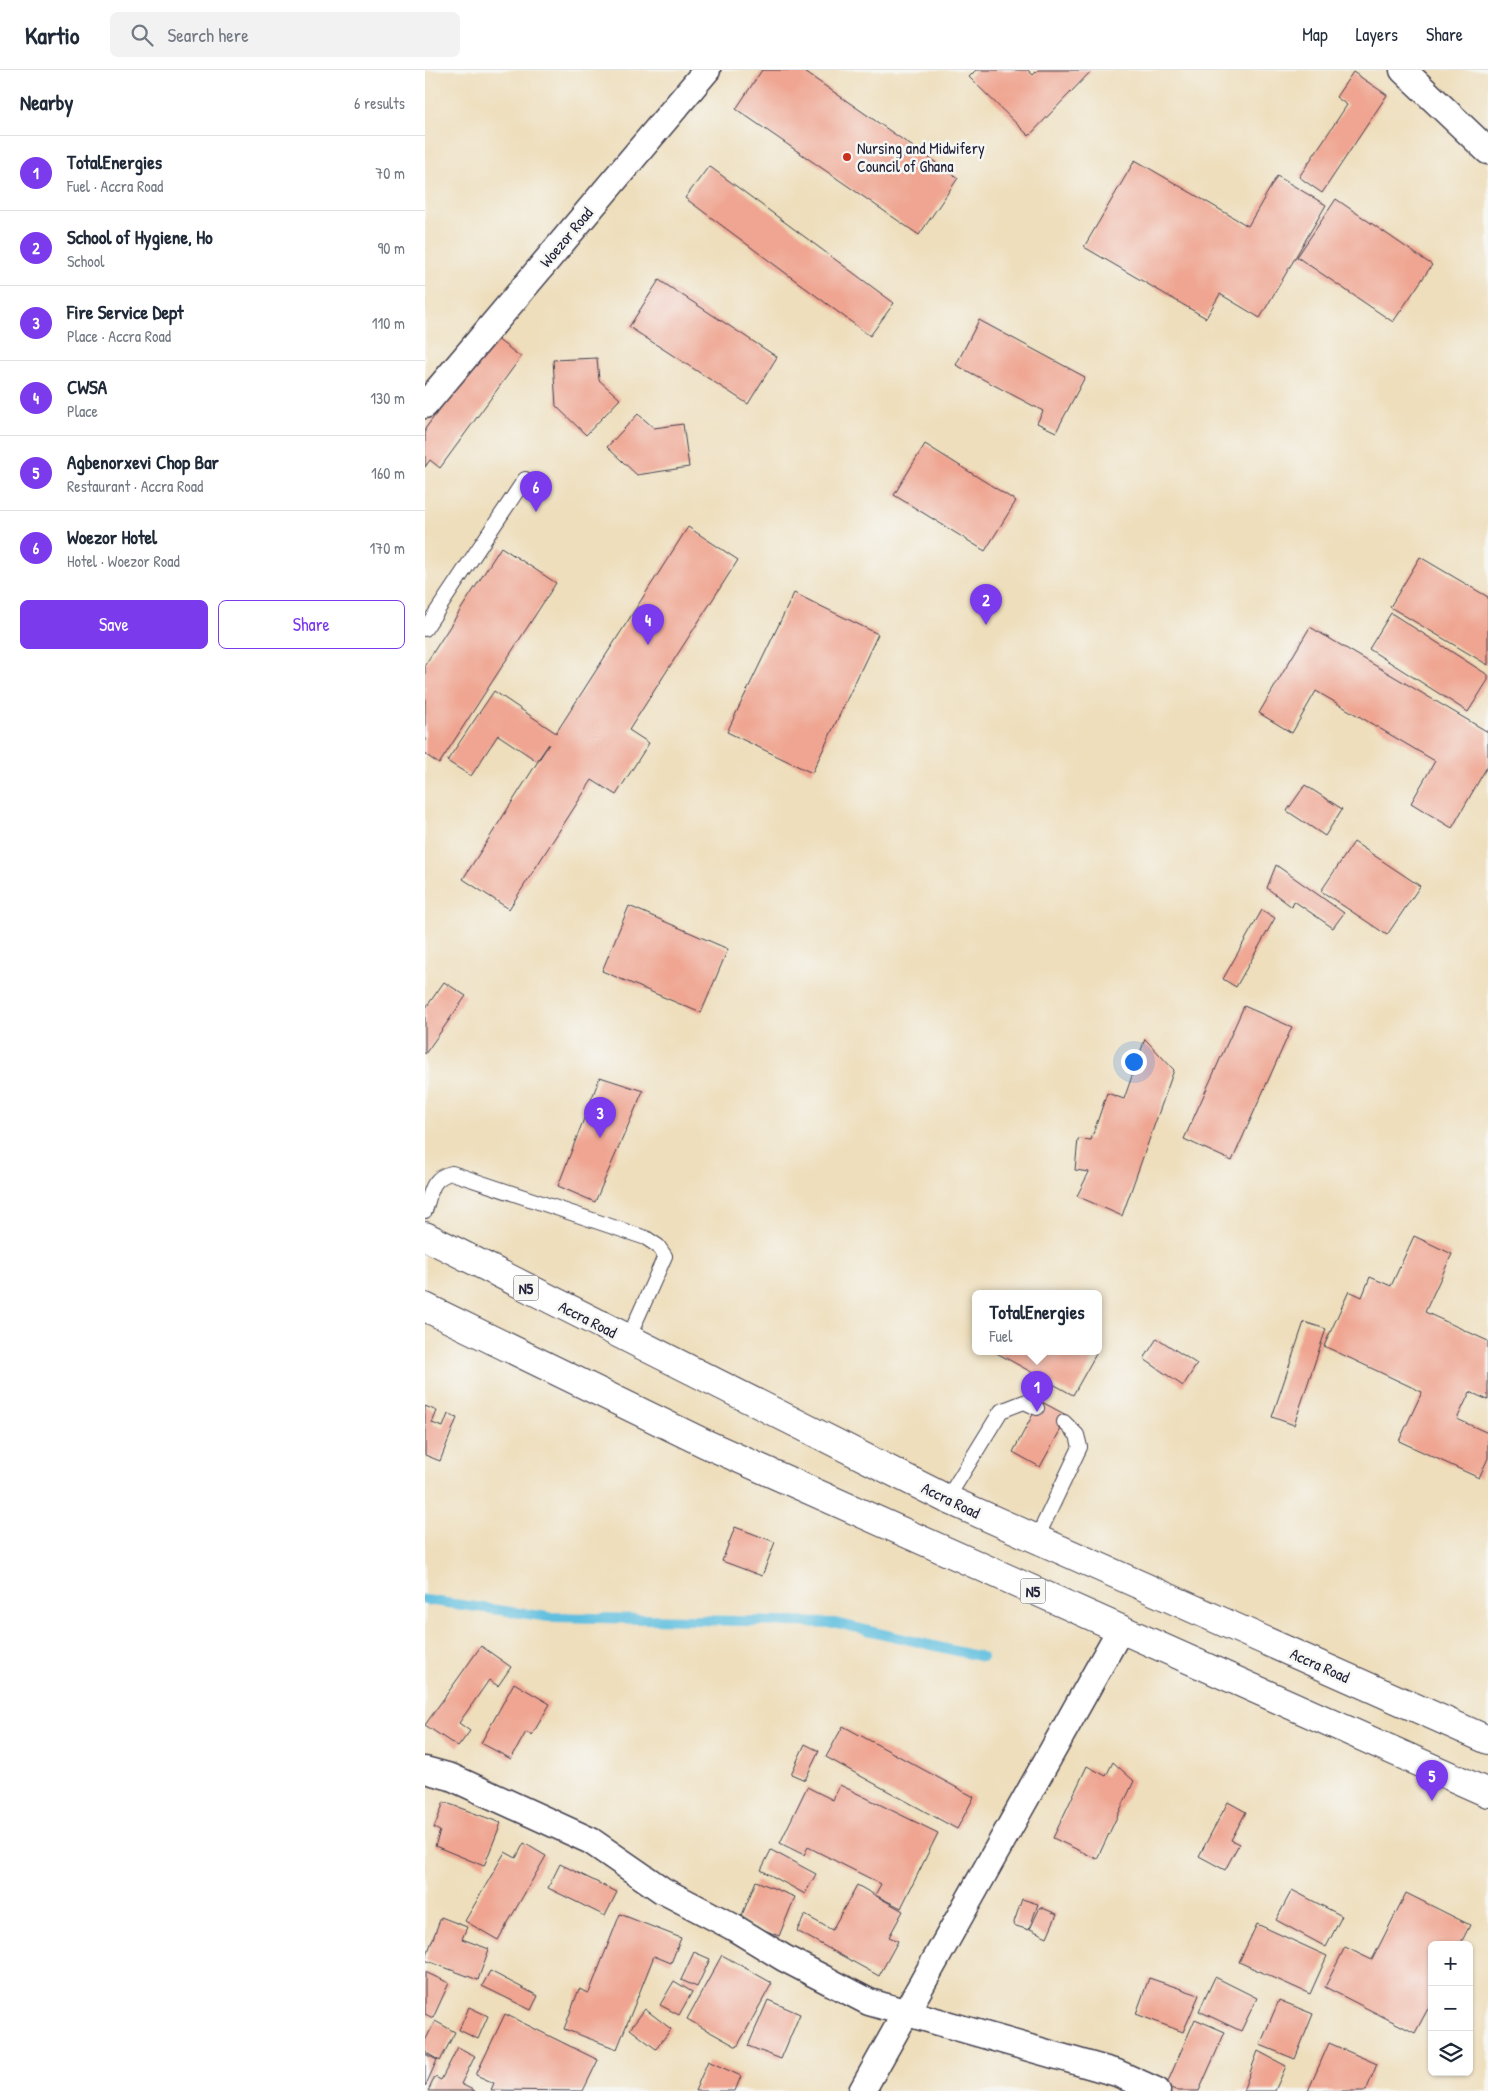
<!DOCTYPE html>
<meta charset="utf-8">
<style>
:root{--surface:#fff;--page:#f2f2f3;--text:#1f2937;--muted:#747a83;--line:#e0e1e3;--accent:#7c3aed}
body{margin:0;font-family:"Patrick Hand",sans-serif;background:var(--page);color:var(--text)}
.controls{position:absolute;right:15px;bottom:15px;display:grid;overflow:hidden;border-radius:8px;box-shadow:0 1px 4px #0004}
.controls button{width:45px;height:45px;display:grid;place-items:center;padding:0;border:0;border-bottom:1px solid var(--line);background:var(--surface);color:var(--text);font:25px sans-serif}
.you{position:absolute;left:708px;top:991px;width:18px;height:18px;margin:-12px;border:4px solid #fff;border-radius:50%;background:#1a73e8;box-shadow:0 0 0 8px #1a73e833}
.badge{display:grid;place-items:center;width:32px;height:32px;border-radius:50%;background:var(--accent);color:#fff;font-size:16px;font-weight:700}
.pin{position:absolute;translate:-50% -41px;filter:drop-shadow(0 1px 2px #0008)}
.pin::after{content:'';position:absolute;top:26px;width:18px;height:15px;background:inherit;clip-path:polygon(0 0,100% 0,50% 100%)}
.popup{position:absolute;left:547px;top:1220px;width:130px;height:65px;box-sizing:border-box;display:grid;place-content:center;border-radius:8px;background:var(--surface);filter:drop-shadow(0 1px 4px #0005);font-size:16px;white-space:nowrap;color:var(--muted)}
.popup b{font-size:19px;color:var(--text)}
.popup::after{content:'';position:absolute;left:50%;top:100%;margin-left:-10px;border:10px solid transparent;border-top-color:var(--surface)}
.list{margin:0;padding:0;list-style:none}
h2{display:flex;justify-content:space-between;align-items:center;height:65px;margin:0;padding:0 20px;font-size:21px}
h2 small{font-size:16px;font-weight:400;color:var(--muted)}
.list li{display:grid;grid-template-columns:32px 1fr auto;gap:15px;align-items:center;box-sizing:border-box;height:75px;padding:0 20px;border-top:1px solid var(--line)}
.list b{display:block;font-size:19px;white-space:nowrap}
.list p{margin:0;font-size:16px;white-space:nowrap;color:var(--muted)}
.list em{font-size:16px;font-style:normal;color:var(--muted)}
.actions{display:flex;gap:10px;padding:15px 20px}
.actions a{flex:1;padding:11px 0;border:1px solid var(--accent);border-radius:8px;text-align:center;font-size:18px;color:var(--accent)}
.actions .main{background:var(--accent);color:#fff}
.icon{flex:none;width:28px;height:28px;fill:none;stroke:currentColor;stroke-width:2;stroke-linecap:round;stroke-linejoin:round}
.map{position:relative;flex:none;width:1063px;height:2021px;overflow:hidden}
header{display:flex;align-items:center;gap:30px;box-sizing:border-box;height:70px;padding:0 25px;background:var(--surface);border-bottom:1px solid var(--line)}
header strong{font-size:24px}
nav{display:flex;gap:28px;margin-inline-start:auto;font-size:18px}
.search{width:350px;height:45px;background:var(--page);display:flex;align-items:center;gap:12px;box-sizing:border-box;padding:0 18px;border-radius:8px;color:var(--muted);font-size:19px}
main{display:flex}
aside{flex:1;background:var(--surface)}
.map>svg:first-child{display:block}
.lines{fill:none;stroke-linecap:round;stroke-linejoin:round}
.stream{stroke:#61bfdf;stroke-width:10}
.building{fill:#efa591}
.lane-casing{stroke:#413e4e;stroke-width:16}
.street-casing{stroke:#413e4e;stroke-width:29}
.primary-casing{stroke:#413e4e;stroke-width:30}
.lane{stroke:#fff;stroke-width:14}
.street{stroke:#fff;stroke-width:26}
.primary{stroke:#fff;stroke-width:28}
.poi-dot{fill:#c8321e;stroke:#f6f6f2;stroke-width:2}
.labels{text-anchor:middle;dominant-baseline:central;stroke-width:5;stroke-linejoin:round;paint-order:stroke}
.shield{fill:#f6f6f2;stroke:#626272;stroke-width:1}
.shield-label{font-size:15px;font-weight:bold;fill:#22223b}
.poi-label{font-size:16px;fill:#22223b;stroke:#f6f6f2;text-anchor:start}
.street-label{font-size:16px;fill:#22223b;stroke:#f6f6f2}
</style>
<header>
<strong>Kartio</strong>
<div class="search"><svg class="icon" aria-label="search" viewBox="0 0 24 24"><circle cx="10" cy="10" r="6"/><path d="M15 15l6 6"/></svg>Search here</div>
<nav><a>Map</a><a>Layers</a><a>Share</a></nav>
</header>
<main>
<aside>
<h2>Nearby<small>6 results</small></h2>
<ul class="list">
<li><span class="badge">1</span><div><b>TotalEnergies</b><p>Fuel · Accra Road</p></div><em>70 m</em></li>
<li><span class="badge">2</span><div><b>School of Hygiene, Ho</b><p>School</p></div><em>90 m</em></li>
<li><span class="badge">3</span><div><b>Fire Service Dept</b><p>Place · Accra Road</p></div><em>110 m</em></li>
<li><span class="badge">4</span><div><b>CWSA</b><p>Place</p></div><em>130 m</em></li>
<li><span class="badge">5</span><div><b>Agbenorxevi Chop Bar</b><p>Restaurant · Accra Road</p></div><em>160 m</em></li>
<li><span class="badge">6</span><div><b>Woezor Hotel</b><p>Hotel · Woezor Road</p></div><em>170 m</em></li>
</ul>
<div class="actions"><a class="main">Save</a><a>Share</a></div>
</aside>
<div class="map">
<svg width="1063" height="2021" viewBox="0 0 1063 2021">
<rect width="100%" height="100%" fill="#f6f6f2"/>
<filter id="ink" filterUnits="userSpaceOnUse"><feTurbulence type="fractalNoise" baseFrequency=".02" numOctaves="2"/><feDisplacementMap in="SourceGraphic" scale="10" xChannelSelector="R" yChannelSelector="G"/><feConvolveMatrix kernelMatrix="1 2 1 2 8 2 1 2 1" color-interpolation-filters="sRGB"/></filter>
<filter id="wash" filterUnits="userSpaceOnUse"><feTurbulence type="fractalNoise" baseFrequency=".0096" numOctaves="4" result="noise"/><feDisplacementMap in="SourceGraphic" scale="20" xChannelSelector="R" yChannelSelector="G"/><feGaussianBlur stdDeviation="1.12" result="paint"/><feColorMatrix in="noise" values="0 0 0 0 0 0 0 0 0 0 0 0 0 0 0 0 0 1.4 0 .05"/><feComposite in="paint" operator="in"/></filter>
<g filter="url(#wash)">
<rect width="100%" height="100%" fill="#eedebc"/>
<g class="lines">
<!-- stream -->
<path class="stream" d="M0,1530L124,1547L411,1553L557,1587"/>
</g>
<g id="blocks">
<!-- building -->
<path class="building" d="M337,0H377L533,108L494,165L311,39Z
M551,0H603L608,5L613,0H667L604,66L544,7Z
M928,2L962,25L897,123L874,107L922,35L911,27Z
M710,90L823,156L852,106L901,135L835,248L795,224L781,248L659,177Z
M284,96L469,233L445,266L260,128Z
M911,129L1007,195L968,252L872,187Z
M234,210L352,287L323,334L204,257Z
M554,250L660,307L631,362L612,353L618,341L531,295Z
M68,266L96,287L15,398L5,390L0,397V359Z
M172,288L174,310L195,329L161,365L131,336L128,290Z
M213,344L229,358L258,354L264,397L212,405L182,377Z
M500,374L591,431L560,481L469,425Z
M263,457L313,490L204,660L224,673L191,725L167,710L84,839L38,809L124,674L112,691L73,665L46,706L22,691L69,621L131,663Z
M76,477L131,513L14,694L0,684V595Z
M995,487L1063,527V595L965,537Z
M369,523L453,564L387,703L302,662Z
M966,543L1063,605V610L1043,642L944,579Z
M885,557L1063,662V695L1027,758L986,733L1010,691L891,621L867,663L834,643Z
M880,715L917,739L900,766L862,741Z
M929,772L995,816L962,865L896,821Z
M851,795L919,843L908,858L869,831L867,837L842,818Z
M204,836L303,879L276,943L177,901Z
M837,840L850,848L811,917L798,909Z
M19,912L41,926L0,984V939Z
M819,936L867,957L807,1091L759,1069Z
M720,969L749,1000L697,1146L652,1126L664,1102L650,1100L653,1069L666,1070L682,1023L699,1029Z
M175,1007L218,1021L170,1132L133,1116Z
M989,1166L1027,1184L1000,1242L1063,1271V1330L1045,1322L1032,1349L1063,1363V1388L1054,1408L974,1371L997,1322L899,1276L924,1221L937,1227L945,1207L966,1216Z
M879,1252L901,1259L869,1355L847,1347Z
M732,1268L772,1294L758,1316L719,1289Z
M568,1281H665L671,1284L648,1325Z
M615,1331L643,1346L615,1397L588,1382Z
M0,1336L12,1341L7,1353L18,1357L23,1344L32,1348L15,1391L0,1385Z
M310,1457L350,1472L337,1506L297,1491Z
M56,1576L86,1597L73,1616L64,1610L34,1653L45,1661L33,1677L0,1655Z
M89,1613L125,1634L107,1665L101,1662L86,1689L56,1673Z
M418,1656L549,1727L532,1759L401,1687Z
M380,1674L394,1681L380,1710L366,1704Z
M688,1692L709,1711L672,1789L628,1768L662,1696L681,1706Z
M415,1715L513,1763L476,1838L450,1825L456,1814L383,1777L379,1785L355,1773L382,1717L408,1730Z
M19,1732L76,1753L59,1796L10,1776L15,1761L9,1758Z
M803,1732L821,1742L806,1770L814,1774L800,1800L774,1786Z
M99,1773L121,1786L73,1870L40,1851L80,1782L91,1788Z
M346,1780L391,1804L380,1824L336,1800Z
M135,1794L192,1822L180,1846L123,1818Z
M331,1811L370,1827L354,1866L315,1850Z
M432,1815L478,1841L464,1867L473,1871L454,1906L372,1861L380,1845L407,1860Z
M867,1820L917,1846L901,1877L851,1850Z
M981,1823L1045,1855L1035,1875H1007V1931L990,1963L900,1917L920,1877L947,1890Z
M597,1829L613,1834L604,1860L588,1855Z
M615,1837L632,1844L622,1867L605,1859Z
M195,1844L256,1868L246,1893L229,1886L192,1979L139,1959L154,1919L164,1923Z
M16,1847L42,1857L37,1869L64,1879L53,1910L0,1890Z
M832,1854L902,1886L885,1924L814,1892Z
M269,1882L285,1889L272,1917L256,1910Z
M297,1885L347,1913L312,1977L262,1949Z
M65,1901L113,1926L106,1940L57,1916Z
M0,1902L24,1913L8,1948L0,1944Z
M790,1907L832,1928L816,1961L774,1941Z
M724,1908L774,1925L758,1962L711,1944Z
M249,1911L267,1922L254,1945L235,1935Z
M343,1930L375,1944L356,1989L323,1976Z
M854,1930L888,1944L870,1989L835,1975Z
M44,1937L63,1946L53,1969L34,1960Z
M220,1939L246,1959L231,1979L205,1959Z
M80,1944L173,1990L158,2021L66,2020L69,2013L51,2005Z
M770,1949L800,1962L774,2021H753L741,2016Z
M10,1951L30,1962L15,1991L0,1982V1971Z
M904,1973L952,1994L941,2021H883Z
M33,1977L50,1986L36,2014L50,2021H3L10,2007L16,2010Z
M833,1981L861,1996L850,2021H818Z
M0,1984L12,1990L0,2017Z
M283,1991L316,2006L310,2021H270Z"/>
</g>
</g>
<g filter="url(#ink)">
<use href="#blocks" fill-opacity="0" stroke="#413e4e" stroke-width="1"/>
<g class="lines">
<defs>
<path id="lane" d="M0,559L100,409
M0,1141C6,1123 6,1107 27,1103L221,1168L233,1176L240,1186L203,1269
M522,1429L576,1341L599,1332L612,1338
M611,1470L655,1377L652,1365L639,1352"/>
<path id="street" d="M978,0L1063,81
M0,335L282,0
M0,1700L26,1707L166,1771L237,1820L308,1857L359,1888L444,1932L692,2003L732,2021
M437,2021L695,1560"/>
<path id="primary" d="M0,1166L522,1429L1063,1670
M0,1237L279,1373L1063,1723"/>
</defs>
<!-- lane casing -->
<use href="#lane" class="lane-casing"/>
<!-- street casing -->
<use href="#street" class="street-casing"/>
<!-- primary casing -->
<use href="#primary" class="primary-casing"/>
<!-- lane -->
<use href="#lane" class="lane"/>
<!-- street -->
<use href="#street" class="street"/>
<!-- primary -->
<use href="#primary" class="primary"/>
</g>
</g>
<!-- markers -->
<circle class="poi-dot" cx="422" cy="87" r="5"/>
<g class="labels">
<!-- shield labels -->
<g class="shield">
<rect x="88.5" y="1205.5" width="25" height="25" rx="4"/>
<rect x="595.5" y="1508.5" width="25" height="25" rx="4"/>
</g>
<g class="shield-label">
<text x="101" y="1218">N5</text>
<text x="608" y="1521">N5</text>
</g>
<!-- poi labels -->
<g class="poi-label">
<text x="432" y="78">Nursing and Midwifery<tspan x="432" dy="18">Council of Ghana</tspan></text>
</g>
<!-- street labels -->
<g class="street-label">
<text transform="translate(141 167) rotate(-50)">Woezor Road</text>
<text transform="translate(163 1249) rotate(27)">Accra Road</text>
<text transform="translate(526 1430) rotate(26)">Accra Road</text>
<text transform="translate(895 1595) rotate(24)">Accra Road</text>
</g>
</g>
</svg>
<div class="controls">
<button>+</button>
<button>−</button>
<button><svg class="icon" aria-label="layers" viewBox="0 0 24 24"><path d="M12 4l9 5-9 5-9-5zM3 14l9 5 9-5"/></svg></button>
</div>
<div class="you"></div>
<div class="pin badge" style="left:612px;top:1342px">1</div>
<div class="popup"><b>TotalEnergies</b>Fuel</div>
<div class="pin badge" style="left:561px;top:555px">2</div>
<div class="pin badge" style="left:175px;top:1068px">3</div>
<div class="pin badge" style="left:223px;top:575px">4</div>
<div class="pin badge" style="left:1007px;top:1731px">5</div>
<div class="pin badge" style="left:111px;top:442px">6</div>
</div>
</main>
